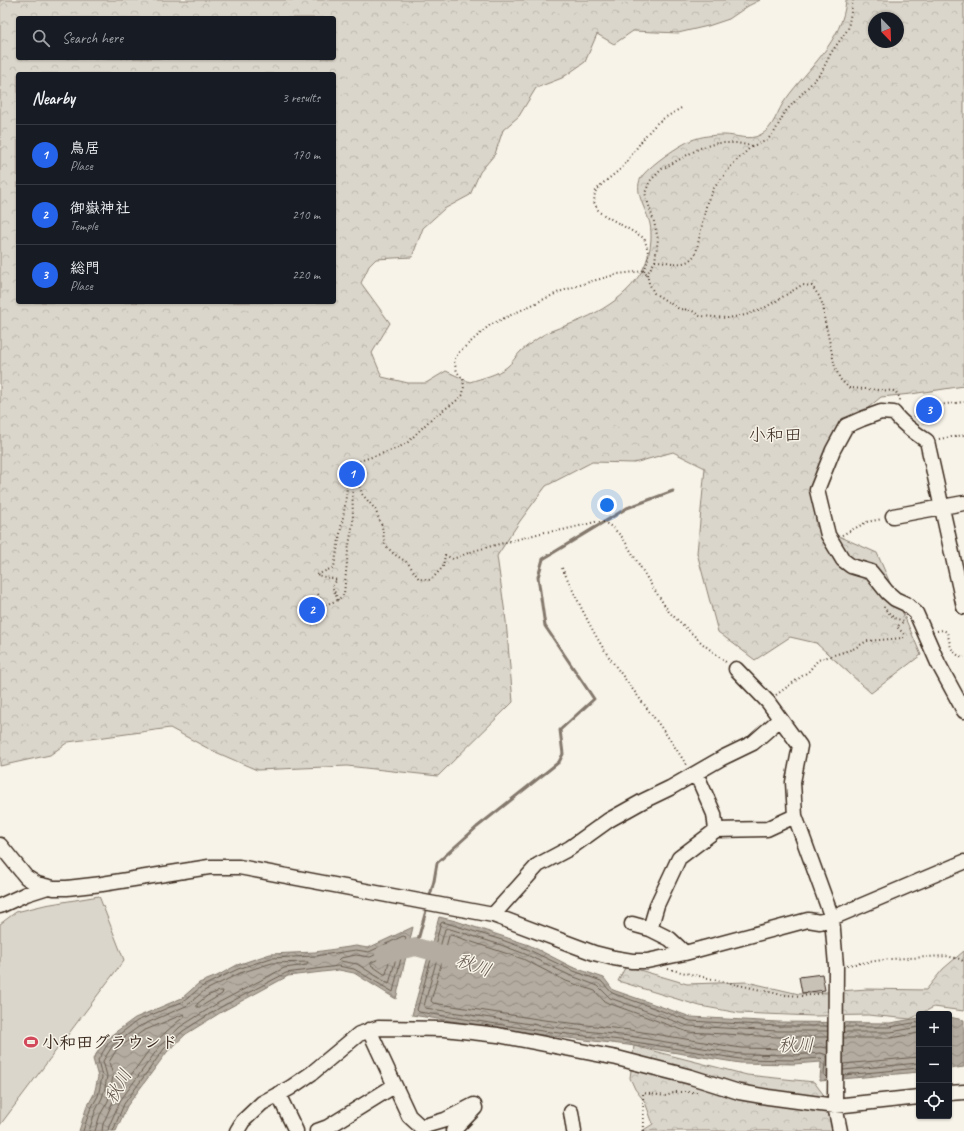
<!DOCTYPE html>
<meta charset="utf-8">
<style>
:root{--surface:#171b24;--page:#242831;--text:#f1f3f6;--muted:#9ea1a6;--line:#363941;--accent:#2563eb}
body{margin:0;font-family:Caveat,"Klee One",sans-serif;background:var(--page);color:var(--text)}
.controls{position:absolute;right:12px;bottom:12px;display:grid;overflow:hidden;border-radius:4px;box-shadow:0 1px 3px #0004}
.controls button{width:36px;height:36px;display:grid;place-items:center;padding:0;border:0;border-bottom:1px solid var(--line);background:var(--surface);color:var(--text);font:20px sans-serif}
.compass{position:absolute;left:868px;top:12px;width:36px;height:36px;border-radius:50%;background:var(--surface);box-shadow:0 1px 3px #0004;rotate:157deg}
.you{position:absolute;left:607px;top:505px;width:14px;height:14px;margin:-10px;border:3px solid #fff;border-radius:50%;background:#1a73e8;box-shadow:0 0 0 6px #1a73e833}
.badge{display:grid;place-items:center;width:26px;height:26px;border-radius:50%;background:var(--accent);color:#fff;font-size:13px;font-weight:700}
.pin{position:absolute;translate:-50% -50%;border:2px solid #fff;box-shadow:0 1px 4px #0006}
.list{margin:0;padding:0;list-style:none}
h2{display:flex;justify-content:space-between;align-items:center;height:52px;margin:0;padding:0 16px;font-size:17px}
h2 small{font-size:13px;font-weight:400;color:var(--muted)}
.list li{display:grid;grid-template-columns:26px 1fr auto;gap:12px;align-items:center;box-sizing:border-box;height:60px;padding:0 16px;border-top:1px solid var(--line)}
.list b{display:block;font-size:15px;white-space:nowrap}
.list p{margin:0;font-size:13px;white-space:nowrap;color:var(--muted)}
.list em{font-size:13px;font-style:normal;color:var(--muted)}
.icon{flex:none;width:22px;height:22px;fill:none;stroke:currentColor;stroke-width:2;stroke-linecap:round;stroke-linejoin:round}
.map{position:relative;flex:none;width:964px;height:1131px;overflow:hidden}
.search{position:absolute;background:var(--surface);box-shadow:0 1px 3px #0004;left:16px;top:16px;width:320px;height:44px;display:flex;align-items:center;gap:10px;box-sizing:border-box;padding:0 14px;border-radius:4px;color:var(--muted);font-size:15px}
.panel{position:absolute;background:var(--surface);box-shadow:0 1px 3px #0004;left:16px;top:72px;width:320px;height:232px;border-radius:4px}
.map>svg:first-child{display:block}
.grass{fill:#dbd6cb;stroke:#8b8074}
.forest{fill:url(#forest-crowns);stroke:#8b8074;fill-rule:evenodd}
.water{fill:url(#water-waves);stroke:#84786c}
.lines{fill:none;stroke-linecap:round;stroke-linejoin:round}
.shore{stroke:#6b5e52;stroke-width:1}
.stream{stroke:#84786c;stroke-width:3}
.river{stroke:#b4aca0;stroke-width:18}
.building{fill:#c8c1b6;stroke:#3b2a1e}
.minor-casing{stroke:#3b2a1e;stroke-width:17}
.path{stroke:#3b2a1e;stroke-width:2;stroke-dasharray:1 3;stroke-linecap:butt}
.minor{stroke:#f7f3e8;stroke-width:14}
.labels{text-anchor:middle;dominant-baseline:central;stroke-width:3;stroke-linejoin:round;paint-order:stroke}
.poi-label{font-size:17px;font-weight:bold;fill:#3b2a1e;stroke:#f7f3e8;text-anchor:start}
.neighbourhood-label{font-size:18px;fill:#3b2a1e;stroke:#f7f3e8}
.water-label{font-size:18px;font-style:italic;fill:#5f5145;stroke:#f7f3e8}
</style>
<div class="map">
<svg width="964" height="1131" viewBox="0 0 964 1131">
<defs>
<pattern id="forest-crowns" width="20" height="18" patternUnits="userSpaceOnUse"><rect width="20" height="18" fill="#dbd6cb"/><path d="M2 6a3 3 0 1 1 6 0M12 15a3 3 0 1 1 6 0" fill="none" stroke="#bdb8ae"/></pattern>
<pattern id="water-waves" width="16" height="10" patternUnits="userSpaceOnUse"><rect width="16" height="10" fill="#b4aca0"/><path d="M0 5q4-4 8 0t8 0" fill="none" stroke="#948c82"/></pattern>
</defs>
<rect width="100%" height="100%" fill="#f7f3e8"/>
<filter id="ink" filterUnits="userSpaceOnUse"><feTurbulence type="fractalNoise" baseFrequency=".025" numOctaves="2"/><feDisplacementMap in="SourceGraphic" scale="8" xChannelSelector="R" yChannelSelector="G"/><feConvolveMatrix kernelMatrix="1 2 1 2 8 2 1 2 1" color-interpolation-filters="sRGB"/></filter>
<g filter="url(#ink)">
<!-- grass -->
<path class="grass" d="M99,896L124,960L0,1125V924L16,912L45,905Z"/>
<!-- forest -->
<path class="forest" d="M0,0H760L748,6L729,19L708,26L678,33L633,31L614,44L597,34L585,62L562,78L536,88L519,116L503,130L495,154L480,172L470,195L444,209L423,228L412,257L376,259L369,266L361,283L390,323L372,353L382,377L408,383H426L446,371L470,382C482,378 497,375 507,367C512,363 516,356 521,351C527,346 535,340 543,335C553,329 566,326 576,322C612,307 649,282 651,239C651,234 651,228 650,224C647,210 631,189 643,175C652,164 679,145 692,140C702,136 713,135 724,135C736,135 749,141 760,135C774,129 777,110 786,99C808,68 843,41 846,0H964V386L911,394L881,397L834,436L818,476L816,526L877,553L921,655L871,693L816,643L790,637L755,660L718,632L697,553L705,468L673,452L634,463L592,462L546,486L520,521L497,556L506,621L513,702L438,776L347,766L257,770L211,750L170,728L68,742L50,755L0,766ZM18,18H334V58H18ZM874,18H898V42H874ZM18,74H334V302H18Z
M964,951V1011L934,1007L910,1019L868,1015L814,1016L739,1013L700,1006L618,981L626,966L687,984L747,982L799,994L867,989L926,990L943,969Z
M634,1046L747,1075L814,1082L823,1094L832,1121L841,1131H642L653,1124L645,1102L635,1089L630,1078Z"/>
<!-- water -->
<path class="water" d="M439,917L456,921L529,945L572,967L604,978L613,990L691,1017L778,1022L890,1023L919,1018V1072L820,1081L821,1062L793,1064L740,1063L628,1045L542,1035L412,1015Z
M413,927L396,999L354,973L339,970L288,976L223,1011L186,1034L167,1052L127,1106L116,1131H79L86,1109L94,1094L96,1086L98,1077L93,1059L106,1039L135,1018L182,998L199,983L217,976L237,965L270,954L315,952L356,946L368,948Z
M949,1017L964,1020V1067L949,1069Z"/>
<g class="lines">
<!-- shore -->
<path class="shore" d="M396,945H398L399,947L389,984L357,964L340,961L338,960L340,958L356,955L370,957Z
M388,955L390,957L386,974H384L371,965V963Z
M220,991H223L222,994L200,1007H197V1004L207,996Z
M844,1027H890L919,1022
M844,1032H891L919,1027
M843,1038H891L919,1033
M827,1048L821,1047L792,1049L741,1048L630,1030L544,1020L433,1003L431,1001L449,936L451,935L523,959L566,981L595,991L604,1001L608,1003L688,1032L778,1037H827
M827,1055L821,1053L793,1055L740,1054L629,1036L543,1026L425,1008L424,1006L445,929L447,928L501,945L525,954L569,975L598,986L610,998L688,1026L778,1031H828
M843,1064L919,1057
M843,1070L919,1063
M843,1075L919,1068
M827,1077L824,1075L825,1062L821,1058L793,1060L740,1059L629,1041L542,1031L419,1012L417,1010L441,923L443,922L502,940L527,949L571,970L601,981L612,993L690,1021L778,1026H828
M83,1131L90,1110L98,1096L100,1087L102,1077L98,1060L109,1042L137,1021L184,1001L201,987L238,969L271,958L315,956L356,950L369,952L403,936L406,937L393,992L354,969L338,966L286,973L221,1007L183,1031L164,1049L124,1104L113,1131
M89,1131L95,1112L102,1098L105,1088L107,1076L103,1061L113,1045L140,1026L186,1006L204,991L240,973L272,963L308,962L307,965L284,968L218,1003L180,1027L160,1046L120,1101L109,1126L108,1131
M95,1131L100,1115L108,1101L111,1089L113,1075L109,1062L117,1049L143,1031L184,1014V1017L176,1023L155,1042L115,1097L103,1124L102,1131"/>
<!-- stream -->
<path class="stream" d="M429,899L434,881L437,863L477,827L559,762L563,754L560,730L594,699L545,626L538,577L543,559L627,508L673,491
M416,947L427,907"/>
<!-- river -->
<path class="river" d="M384,954L416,947L452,957"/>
</g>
<!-- building -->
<path class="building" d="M933,397L936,420L925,422L922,399Z
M822,974L825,990L802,993L799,977Z"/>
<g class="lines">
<defs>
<path id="minor" d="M893,516L964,503
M964,607L927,441C915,433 902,424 894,413L881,412L862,419L846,426L833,450L817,490L823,515L828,535L843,560L851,566L871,572L887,592L895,599L906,604L916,613L938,663L964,711
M736,669L768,702L800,746L793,782L795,816L832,918L964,862
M692,776L699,780L714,814L716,830
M0,845L26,877L37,884L54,888H67L102,884L209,867H239L493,915L594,953L614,958L632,961H647L685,953L808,920L820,922L832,918L836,966L835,1106L840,1131
M0,906L26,894L48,887
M493,915L538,865L570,848L609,820L643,801L670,788L722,758L753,743L780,719
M632,924L650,929
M685,953L670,939L650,929L657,905L679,858L716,830L767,829L795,816
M369,1030L409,1116L421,1127L445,1120L474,1105L475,1108L453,1131
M949,1093L964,1092
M278,1094L296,1131
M571,1112L574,1131
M237,1131L243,1121L262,1103L290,1088L312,1073L359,1034L378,1028L445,1029L498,1035L617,1058L691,1077L739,1092L768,1097L835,1106L919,1097
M317,1131L328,1127L394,1086"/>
</defs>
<!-- minor casing -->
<use href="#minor" class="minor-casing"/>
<!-- path -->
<path class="path" d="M853,0L848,29L831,53L821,73L785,112L774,133L766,141L752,146L737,143H717L700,148L662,169L650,181L645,193L654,222L658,239L655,261L647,274L649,283L654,293L679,309L691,310L700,316L728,318L746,315L766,307L802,285L812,286L819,296L824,308V317L835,367L840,379L849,388L895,391L900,398V402
M655,261C672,261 685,270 696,253L707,202L714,188L733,164L752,146
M644,271C650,258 649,252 644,238L599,212L594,202L595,192L602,184L622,168L646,135L658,122L683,107
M914,416L938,414L937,405L964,402
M921,416L923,424
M939,439L964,435
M351,464L362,494L375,509L382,526L385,545L394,554L408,563L419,579L431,580L443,567L445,555L453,559L473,551L545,532L563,530L595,522H604L612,527L623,538L650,583L669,612L703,644L727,663
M842,535L867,522L882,519
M562,568C577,598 590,629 609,657C635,694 664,728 687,766
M318,594L324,606
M338,600L332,586L337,580L317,575L334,567L345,506L349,467L351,464L398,448L408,442L432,418L455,402L463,395L464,386L463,379L457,372L454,361L458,353L490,325L559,292L589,282L618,274L644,271L647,274
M314,609L338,600L344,594L348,551L353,522L352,470
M937,631L943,630L947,632C951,646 949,650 962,658L964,657
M776,695L809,671L818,660L853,649L867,641L903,638L904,634L897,627L904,621L894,618L884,608V606
M847,965L890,959L946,956L960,959L964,962
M668,969L783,995L803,996L825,993
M644,1131L643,1093L666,1096L676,1092H698"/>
<!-- minor -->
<use href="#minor" class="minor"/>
</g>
</g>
<!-- icons -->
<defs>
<symbol id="stadium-bare" viewBox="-9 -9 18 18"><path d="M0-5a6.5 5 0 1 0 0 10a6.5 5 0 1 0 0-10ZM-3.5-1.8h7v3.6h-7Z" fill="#d1495b" stroke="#f7f3e8" stroke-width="2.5" paint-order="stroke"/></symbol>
</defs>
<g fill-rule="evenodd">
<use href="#stadium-bare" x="21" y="1032" width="20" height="20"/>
</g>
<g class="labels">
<!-- poi labels -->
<g class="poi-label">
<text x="42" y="1042">小和田グラウンド</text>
</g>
<!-- neighbourhood labels -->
<g class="neighbourhood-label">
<text x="775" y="435">小和田</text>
</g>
<!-- water labels -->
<g class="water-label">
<text transform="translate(474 965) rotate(19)">秋川</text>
<text x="796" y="1045">秋川</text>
<text transform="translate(118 1086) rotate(-61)">秋川</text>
</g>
</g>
</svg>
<div class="controls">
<button>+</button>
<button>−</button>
<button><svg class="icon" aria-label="locate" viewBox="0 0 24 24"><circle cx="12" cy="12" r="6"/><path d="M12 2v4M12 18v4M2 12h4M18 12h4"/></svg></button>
</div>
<svg class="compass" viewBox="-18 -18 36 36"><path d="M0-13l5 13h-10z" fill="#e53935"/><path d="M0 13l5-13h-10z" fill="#9ea1a6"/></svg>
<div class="you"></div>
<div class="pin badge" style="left:352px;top:474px">1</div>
<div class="pin badge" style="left:312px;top:610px">2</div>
<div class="pin badge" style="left:929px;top:410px">3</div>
<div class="search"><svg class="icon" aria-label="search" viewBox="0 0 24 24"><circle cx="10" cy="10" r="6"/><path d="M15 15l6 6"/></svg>Search here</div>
<section class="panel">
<h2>Nearby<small>3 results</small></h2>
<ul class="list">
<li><span class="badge">1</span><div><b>鳥居</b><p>Place</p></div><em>170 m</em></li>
<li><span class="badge">2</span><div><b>御嶽神社</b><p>Temple</p></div><em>210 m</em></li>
<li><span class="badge">3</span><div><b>総門</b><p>Place</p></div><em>220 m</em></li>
</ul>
</section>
</div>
